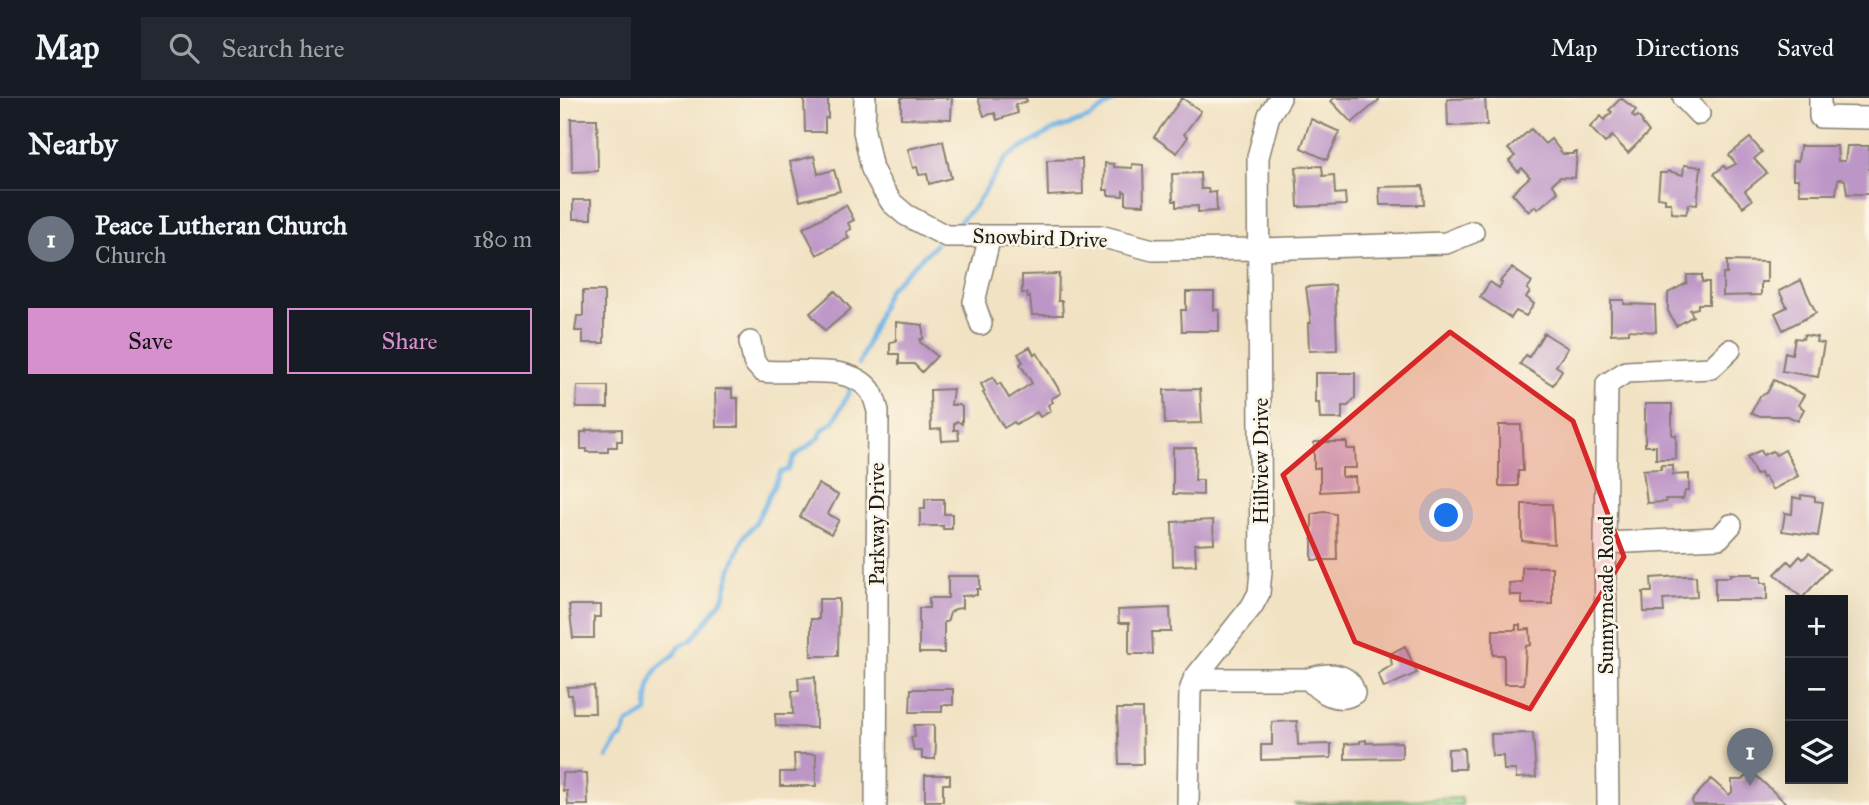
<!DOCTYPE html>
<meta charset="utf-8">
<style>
:root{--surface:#171b24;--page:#242831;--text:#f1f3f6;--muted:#9ea1a6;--line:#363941;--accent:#d690ce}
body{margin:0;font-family:"IM FELL Great Primer",serif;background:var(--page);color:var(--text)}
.controls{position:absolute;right:21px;bottom:21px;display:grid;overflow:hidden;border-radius:0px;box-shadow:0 7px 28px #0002}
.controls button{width:63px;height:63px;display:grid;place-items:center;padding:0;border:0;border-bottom:2px solid var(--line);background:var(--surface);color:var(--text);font:35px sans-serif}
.you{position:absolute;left:887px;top:418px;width:24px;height:24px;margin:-18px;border:5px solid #fff;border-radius:50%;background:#1a73e8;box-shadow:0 0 0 10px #1a73e833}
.badge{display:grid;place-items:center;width:46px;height:46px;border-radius:50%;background:var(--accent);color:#fff;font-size:23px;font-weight:700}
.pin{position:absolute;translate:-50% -58px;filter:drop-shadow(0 2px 4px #0008)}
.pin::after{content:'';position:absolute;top:37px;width:24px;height:21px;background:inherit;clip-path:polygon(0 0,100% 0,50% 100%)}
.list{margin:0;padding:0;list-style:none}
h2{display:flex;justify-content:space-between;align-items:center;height:91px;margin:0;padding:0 28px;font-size:30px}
h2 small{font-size:23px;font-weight:400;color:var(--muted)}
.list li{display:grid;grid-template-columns:46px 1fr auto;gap:21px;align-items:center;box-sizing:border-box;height:98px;padding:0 28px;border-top:2px solid var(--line)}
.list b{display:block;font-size:26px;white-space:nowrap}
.list p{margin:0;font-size:23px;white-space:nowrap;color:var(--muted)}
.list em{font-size:23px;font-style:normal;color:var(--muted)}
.actions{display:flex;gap:14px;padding:21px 28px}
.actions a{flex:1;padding:16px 0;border:2px solid var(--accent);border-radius:0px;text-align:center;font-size:24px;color:var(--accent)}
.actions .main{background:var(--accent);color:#111}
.icon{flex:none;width:38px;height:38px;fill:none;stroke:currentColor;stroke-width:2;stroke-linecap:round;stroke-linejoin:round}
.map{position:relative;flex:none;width:1309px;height:707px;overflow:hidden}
header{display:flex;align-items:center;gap:42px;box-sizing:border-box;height:98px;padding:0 35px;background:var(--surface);border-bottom:2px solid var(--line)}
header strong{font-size:33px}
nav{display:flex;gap:38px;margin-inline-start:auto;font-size:24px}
.search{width:490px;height:63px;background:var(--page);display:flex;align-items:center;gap:18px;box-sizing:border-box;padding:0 24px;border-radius:0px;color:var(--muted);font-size:26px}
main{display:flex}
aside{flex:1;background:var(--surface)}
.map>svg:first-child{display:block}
.green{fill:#9bda8f;stroke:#5c7b56;stroke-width:2}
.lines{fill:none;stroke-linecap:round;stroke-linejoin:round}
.stream{stroke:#71b5e7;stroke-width:4.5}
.building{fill:#bd96c8}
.minor-casing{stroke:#867f70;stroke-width:24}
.minor{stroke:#fff;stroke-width:21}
.marked{fill:#d62828;fill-opacity:0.2;stroke:#d62828;stroke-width:5;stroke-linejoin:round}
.labels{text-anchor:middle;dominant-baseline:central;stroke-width:5;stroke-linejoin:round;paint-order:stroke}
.street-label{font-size:21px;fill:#1c1c1c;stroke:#fcf5e5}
</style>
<header>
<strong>Map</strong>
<div class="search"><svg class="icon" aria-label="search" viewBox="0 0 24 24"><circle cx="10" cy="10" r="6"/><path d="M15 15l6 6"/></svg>Search here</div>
<nav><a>Map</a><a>Directions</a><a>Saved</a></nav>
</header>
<main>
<aside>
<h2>Nearby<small></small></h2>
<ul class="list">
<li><span class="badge" style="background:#6b7280">1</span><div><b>Peace Lutheran Church</b><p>Church</p></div><em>180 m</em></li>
</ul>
<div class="actions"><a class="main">Save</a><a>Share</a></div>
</aside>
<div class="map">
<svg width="1309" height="707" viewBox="0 0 1309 707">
<rect width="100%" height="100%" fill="#fcf5e5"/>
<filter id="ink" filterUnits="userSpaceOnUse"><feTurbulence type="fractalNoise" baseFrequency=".0143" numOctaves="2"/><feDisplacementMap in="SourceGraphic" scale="14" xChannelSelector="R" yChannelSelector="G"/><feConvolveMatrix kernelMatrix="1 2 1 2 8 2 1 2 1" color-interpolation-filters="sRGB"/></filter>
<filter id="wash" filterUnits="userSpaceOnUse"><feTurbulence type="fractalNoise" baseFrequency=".00686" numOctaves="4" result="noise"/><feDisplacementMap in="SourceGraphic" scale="28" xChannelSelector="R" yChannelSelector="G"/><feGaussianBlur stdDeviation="1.57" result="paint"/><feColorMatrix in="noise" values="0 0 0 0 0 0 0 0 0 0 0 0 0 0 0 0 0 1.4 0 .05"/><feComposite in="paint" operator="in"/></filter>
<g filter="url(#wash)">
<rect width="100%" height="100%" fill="#f1e2c3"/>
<!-- green -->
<path class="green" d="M902,700V707H735V706Z"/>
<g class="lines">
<!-- stream -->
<path class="stream" d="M395,128L415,108L447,59L493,32L529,20L558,0
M299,266L328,192L376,146
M47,660L57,642L62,639L68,625L87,614C87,601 89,579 99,569C107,561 116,559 119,548L132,542L164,499L171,471L184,438L195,426L221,374L228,372L235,358L260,339L261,333L274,323L292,288"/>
</g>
<g id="blocks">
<!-- building -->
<path class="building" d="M244,0H268V20H265V34H245Z
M341,0H392L391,21L341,20Z
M418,0H466L467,3L455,7L458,15L437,22L435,15L424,18Z
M622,0L641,13L624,36L628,39L617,55L594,39Z
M774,0H818L819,2L792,25L771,3Z
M925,0L927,27L888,28L887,1Z
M1061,0L1076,12L1072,17L1075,20L1078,18L1083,24L1082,25L1089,34L1068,55L1052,38L1045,45L1030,29L1041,18L1044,22L1052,14L1049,12Z
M11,21H37L38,73L12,74Z
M751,21L780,34L767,62L741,50Z
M971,31L985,46L991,41L1003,56H1013V54H1017L1015,80L1000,79L992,86L998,94L978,111L975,108L969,114L952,95L970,79L962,70L958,74L949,63L955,58L948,51Z
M1190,40L1202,54L1194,61L1207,75L1185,93L1192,102L1183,109L1154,76L1164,68L1166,71L1176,66L1169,57Z
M383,43L391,80L369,86L367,76L359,77L357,69L353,70L348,51Z
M1240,48H1277L1278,63H1285L1287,48H1309V96H1287L1285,82L1281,81H1278L1276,96H1240L1238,81H1233V63H1238Z
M254,58L258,76L274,72L280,93L240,103L230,64Z
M522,61L523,96L488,98L487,62Z
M545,65L554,66V69L572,70V66L583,67L584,107L566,106V94L563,93V98L548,97V92H544Z
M1124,67L1141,69L1137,107L1129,106L1126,116L1112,115L1111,105H1105V100L1098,99L1100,75H1107L1108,73L1123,77Z
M762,68L763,78L774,77L775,96L785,95L786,107L738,109L736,69Z
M640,75L641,91H648L649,95L656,94L657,113L638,114V108L616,109V103H613L612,76Z
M863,88L864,107H820L819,89Z
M13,102H31V121H13Z
M286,107L294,122L288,125L291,131L286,134L289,140L257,157L243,130Z
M1167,163L1207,164V184H1201V197L1163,198V176H1167Z
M952,170L972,184L967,191L970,194L966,199L974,206L966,218L956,213L951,220L920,199L930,184L939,190L942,185L940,183Z
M499,176L498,203H502L503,217H472L470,199L468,200L467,195H462V177Z
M1127,177H1142V184H1149V206H1138V210L1130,212L1133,218L1116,228L1108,213V195L1127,185Z
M1241,182L1256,215L1223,232L1215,215L1227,209L1219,193Z
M775,187L777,252L749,253L748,225H751L746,189Z
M23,193H44V245H23V233H15L17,218H23Z
M275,193L291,211L265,233L250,215Z
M626,194H654V212H659V233H622L621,212H626Z
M1051,202H1064V206L1095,207L1096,234L1069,232V235L1051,236Z
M336,224L363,227V241H360V244L377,258L362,274L354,266H339V256H330V244L336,243Z
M984,235L1008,250L996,268L1002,272L993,287L960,266L966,257L969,259Z
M1244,237L1257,239L1256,244L1264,245L1258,279L1222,273L1225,254L1232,256L1235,240L1243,241Z
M470,249L474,257L477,255L501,295L491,301L493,304L488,307L491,313L480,319L477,314L456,326L454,324L444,330L423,295L425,294L421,286L433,279L437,287L440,285L449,300L472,285L460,266L463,264L458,256Z
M755,275H795V300L788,308H782V321H760L759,305H755Z
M1214,282L1244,297L1238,307L1244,311L1238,323L1228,318H1197L1191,315L1200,298L1207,295Z
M17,288H48V310H16Z
M155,291H172V300H178V329H156Z
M393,291L391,307H399L402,309V326L397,323L394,326V332H398L399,342L382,343L381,331L371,332L370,292Z
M640,291L642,325L605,326L604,292Z
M1085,306H1112V337H1116V361H1096V348H1085Z
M939,327H961L963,373H958V388H939Z
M62,331V343H57V349H48V354H27V351H21V334H26V332Z
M754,344H787V351H795L796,370H782V379H795L796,392L760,394V370H754Z
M613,350H636L635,382H643V397L613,396Z
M1201,352L1203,357L1213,353L1216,357L1225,352L1238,378L1212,392L1205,379L1202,380L1200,375L1196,377L1187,359Z
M1101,367H1113V377L1129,376V393H1125L1123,401H1105L1106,404L1087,405L1083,372L1101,371Z
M258,386L278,397L268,416L279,422L271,436L240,419Z
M1241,397L1255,399V403L1263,404L1258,438L1222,433L1225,415L1232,416L1233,399L1241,401Z
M365,401H384V416H392V431H383V428H360V411H365Z
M962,406H992L994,446L962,443Z
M764,414L776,416L777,462H752V416Z
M653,422L654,445L635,446L636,467L613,468L612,424Z
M1249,455L1269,471L1242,500L1215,476L1228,463L1232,467L1240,458L1243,461Z
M962,469H992V506H962V497H950L949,485L962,484Z
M1170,476H1193V479H1201V485H1207V502H1155V479H1170Z
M388,478H420V491H417V497L402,498V510L395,511L390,515L387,524H384V555H359V510H369V500H388Z
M1122,478H1136L1137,499L1103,501L1104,514H1084L1083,494H1092L1091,480Z
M259,501H279L278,558H251V521H259Z
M9,507H41V519H34V540H13Z
M610,510L611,534H592L593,556H569V525H559L558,512Z
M956,527H960V532L970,531L971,547L966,548L964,586H944V557H933V532H956Z
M845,548L857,575L824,590L818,576L832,567L830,556Z
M255,579L256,630L216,628L215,616H233L232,593H239L238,580Z
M34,588L35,615H13L12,597H8L7,589Z
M351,591H393V607H382V614H350Z
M557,611H582L583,666H559Z
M737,623L738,647L771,646V660L701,662V647H712V624Z
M354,627H374V645L376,647L375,661H362V653H354L351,639H355Z
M973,635L976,679L956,680V672H944L943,658H932L931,636Z
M806,642V645L842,644V660L785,661V646L800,645V643Z
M904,650L905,671H888V651Z
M234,656H256V688H220V674H235Z
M1191,673L1228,707H1133L1132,702L1151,681L1169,697L1172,694V682H1183Z
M2,675H27L28,707H8L7,693H3Z
M365,677H390V686H383V703H365Z"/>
</g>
</g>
<g filter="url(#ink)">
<use href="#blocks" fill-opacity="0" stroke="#867f70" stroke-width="2"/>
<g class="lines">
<defs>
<path id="minor" d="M305,0L304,33L312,71L322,90L332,105L346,117L386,138H540L593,152L699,151L886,145L913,134
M1124,0L1139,16
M1260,0V19L1309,20
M421,226L414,204L430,138
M190,244L194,264L202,273C234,277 288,264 310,292C314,297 316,306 318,313L316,707
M1045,445L1159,440L1171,427
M634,581H749C766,575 790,573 794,595C779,606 759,594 749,581
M628,707L630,593L634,581L692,508L699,495L701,473L698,59L709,17L720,0
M1048,707L1045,445L1047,286L1066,274L1151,270L1170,252"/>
</defs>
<!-- minor casing -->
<use href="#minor" class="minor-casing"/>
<!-- minor -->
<use href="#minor" class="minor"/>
</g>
</g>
<!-- marked area -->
<path class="marked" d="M890,234L1013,323L1064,459L970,611L795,544L723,377Z"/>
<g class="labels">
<!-- street labels -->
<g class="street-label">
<text transform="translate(480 140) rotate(2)">Snowbird Drive</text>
<text transform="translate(701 363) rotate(-90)">Hillview Drive</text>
<text transform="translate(317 426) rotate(-90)">Parkway Drive</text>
<text transform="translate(1046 497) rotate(-90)">Sunnymeade Road</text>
</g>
</g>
</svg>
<div class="controls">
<button>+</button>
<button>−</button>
<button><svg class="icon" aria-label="layers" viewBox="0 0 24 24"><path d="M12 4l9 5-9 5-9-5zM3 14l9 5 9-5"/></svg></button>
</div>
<div class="you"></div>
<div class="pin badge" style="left:1190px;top:688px;background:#6b7280">1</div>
</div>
</main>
